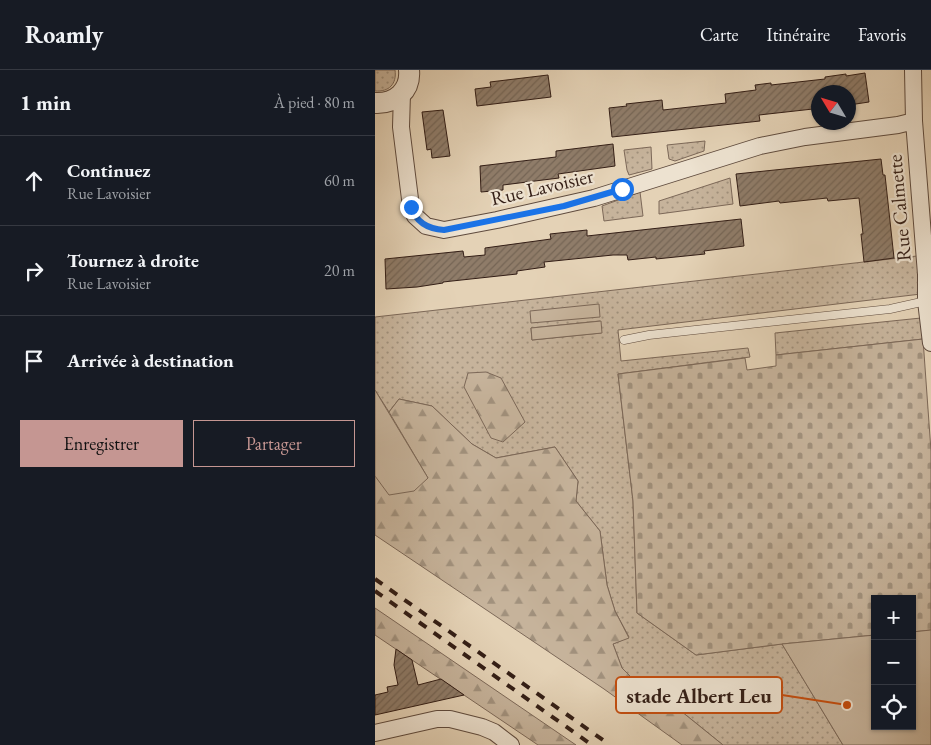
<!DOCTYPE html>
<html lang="fr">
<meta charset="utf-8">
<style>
:root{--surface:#171b24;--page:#242831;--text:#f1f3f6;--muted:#9ea1a6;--line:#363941;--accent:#c59692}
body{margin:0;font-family:"EB Garamond",serif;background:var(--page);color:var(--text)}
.controls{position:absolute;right:15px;bottom:15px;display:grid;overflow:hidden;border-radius:0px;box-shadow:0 1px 4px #0004}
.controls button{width:45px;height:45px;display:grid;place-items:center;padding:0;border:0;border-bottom:1px solid var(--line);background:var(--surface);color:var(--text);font:25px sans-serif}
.compass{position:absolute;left:436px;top:15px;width:45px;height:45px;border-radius:50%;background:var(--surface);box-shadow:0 1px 4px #0004;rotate:308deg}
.stop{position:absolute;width:15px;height:15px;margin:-11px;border:4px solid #1a73e8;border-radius:50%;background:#fff}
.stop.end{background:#1a73e8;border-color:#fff;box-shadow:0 1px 5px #0008}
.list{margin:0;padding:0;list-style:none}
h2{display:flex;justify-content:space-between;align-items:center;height:65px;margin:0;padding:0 20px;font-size:21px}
h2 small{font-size:16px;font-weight:400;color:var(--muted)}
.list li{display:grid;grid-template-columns:32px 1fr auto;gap:15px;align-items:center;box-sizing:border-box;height:90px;padding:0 20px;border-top:1px solid var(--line)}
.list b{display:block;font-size:19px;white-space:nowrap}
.list p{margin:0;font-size:16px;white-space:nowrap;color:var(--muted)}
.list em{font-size:16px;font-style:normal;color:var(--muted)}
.actions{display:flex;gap:10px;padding:15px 20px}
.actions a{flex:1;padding:11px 0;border:1px solid var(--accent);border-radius:0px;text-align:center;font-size:18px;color:var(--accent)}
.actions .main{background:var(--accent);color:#111}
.icon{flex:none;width:28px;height:28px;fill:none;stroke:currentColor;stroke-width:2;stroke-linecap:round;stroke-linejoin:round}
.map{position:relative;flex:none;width:556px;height:675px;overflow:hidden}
header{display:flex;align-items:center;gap:30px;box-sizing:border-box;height:70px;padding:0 25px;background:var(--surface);border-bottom:1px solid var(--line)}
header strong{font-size:24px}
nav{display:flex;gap:28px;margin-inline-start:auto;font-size:18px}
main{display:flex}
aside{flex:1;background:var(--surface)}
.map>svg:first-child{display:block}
.grass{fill:url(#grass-dots);stroke:#7c6858;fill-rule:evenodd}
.forest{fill:url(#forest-firs);stroke:#7c6858}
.cemetery{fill:url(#cemetery-stones);stroke:#7c6858}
.garden{fill:#c6b39b;stroke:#7c6858}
.building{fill:url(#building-hatch);stroke:#331e16}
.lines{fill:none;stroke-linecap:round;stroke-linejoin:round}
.service-casing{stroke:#5f4b3e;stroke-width:9}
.minor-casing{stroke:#5f4b3e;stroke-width:18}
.tertiary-casing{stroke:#5f4b3e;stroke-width:22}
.service{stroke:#ede2d0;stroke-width:8}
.minor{stroke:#ede2d0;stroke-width:16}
.tertiary{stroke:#ede2d0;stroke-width:20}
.rail{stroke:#331e16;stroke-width:4;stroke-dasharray:9 9;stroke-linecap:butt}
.route{stroke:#1a73e8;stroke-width:6}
.labels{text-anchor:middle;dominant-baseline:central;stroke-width:4.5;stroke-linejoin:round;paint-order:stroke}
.street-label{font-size:20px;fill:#331e16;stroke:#ede2d0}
.leader{fill:none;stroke:#c44d0e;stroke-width:2}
.callout-dot{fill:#c44d0e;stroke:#ede2d0;stroke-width:2}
.callout{fill:#ede2d0;stroke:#c44d0e;stroke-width:2}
.callout-label{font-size:21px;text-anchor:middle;font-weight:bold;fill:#331e16}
</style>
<header>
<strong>Roamly</strong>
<nav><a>Carte</a><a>Itinéraire</a><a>Favoris</a></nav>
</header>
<main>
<aside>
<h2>1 min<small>À pied · 80 m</small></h2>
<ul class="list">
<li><svg class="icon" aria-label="ahead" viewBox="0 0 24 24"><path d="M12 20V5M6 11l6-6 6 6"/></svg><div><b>Continuez</b><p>Rue Lavoisier</p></div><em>60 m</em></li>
<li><svg class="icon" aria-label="right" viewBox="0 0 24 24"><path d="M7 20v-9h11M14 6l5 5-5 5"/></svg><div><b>Tournez à droite</b><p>Rue Lavoisier</p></div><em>20 m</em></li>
<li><svg class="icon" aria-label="arrive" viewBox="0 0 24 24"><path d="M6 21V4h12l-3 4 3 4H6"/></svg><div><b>Arrivée à destination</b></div></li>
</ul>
<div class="actions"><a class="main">Enregistrer</a><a>Partager</a></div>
</aside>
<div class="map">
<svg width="556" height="675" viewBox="0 0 556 675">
<defs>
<pattern id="grass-dots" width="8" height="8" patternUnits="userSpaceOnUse" patternTransform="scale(1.25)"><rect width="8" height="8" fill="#c6b39b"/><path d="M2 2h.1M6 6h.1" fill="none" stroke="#a1917d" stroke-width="1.8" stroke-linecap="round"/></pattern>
<pattern id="forest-firs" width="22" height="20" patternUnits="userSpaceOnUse" patternTransform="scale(1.25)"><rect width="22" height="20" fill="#c6b39b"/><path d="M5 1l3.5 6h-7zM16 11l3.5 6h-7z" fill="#a1917d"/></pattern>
<pattern id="cemetery-stones" width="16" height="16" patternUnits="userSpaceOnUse" patternTransform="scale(1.25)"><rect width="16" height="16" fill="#c6b39b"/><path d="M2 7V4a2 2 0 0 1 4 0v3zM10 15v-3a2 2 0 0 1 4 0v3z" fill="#a1917d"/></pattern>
<pattern id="building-hatch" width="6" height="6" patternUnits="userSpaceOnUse" patternTransform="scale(1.25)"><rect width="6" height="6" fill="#8f7c69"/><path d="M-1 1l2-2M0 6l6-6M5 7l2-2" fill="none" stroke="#756555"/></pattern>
</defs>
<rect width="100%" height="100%" fill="#e4d2b6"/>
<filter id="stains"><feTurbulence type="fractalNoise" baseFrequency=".004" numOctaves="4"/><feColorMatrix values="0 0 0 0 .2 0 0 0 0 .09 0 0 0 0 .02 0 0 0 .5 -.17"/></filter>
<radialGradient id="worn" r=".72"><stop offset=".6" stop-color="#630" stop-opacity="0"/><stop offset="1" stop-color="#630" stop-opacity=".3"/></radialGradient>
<!-- grass -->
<path class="grass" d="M0,0H20C22,14 14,22 0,21Z
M330,71L329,81L300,91L294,89L292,75Z
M276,77L277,99L254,105L252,100L249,80Z
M355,108L358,134L284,144V131Z
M265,122L268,146L229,151L227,136Z
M542,186L546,224L243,260L246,291L373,278L375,287L243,304L258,431L262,543L321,585L407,574L468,675H348L296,633L262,613L247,598L238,574L254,567L240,541L232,515L225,461L201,431L203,411L180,377L121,388L97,374L57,336L24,329L14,342L0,320V247ZM225,251L226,263L157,270L156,258Z
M546,248L548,269L401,285L400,263Z"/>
<!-- forest -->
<path class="forest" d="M111,302L126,308L150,352L128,372L116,368L89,317L93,303Z
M24,329L57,336L97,374L121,388L180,377L203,411L201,431L225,461L232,515L240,541L254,568L238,574L247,598L262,613L296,633L348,675H307L229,619L0,465V406L53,408L14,342Z
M0,538L201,675H163L0,565Z"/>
<!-- cemetery -->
<path class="cemetery" d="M548,269L556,381V560L537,562V529H500V565L407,574L321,585L262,543L258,431L243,304L370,288L372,300L401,296V285Z"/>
<!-- garden -->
<path class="garden" d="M224,234L225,247L156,253L155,241Z
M226,251L227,263L157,270L156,258Z
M0,320L53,408L39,421L14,425L0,406Z
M556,560V675H468L407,574L500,565V656H537V562Z"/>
<!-- building -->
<path class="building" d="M490,3L494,32L474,35V22H444V34H437L438,39L384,45L385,51L237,67L234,38L252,36L251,34L287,30L288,40L351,33L350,24L381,20L380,15L396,13V15L450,9V7L471,4V6Z
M173,5L176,27L102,36L100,19L116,17L115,12Z
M68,40L75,86L57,88L56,79L52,80L47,42Z
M238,74L240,96L183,104L184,108L128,115V120L106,122L105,96L181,87V81Z
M506,89L508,105H510L519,188L489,192L486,164H488L484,128L453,131L452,128L405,133L404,131L365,136L361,104Z
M366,149L369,176L329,181L330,184L281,189V187L253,190L252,185H238L169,192L170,197L142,201V204L68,212V213L42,217L11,219L10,189L88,181L89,187L110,185V178L176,169L175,164L212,160V166Z
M21,579L37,590L43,615L66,609L89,625L0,645V625L13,622L12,617L23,615L19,595Z"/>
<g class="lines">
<defs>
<path id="service" d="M249,270L274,265L515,239L551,231"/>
<path id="minor" d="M538,0L539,51L551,204V231L556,273
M27,23L26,57L36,137L40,146L51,156L69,160L122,150L219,128L385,76L430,67L523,55L539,51
M0,663L62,649H75L107,657L119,662L136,675"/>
<path id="tertiary" d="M0,33C20,34 36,21 34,0"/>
</defs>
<!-- service casing -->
<use href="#service" class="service-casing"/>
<!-- minor casing -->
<use href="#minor" class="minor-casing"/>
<!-- tertiary casing -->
<use href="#tertiary" class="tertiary-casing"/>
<!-- service -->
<use href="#service" class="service"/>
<!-- minor -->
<use href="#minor" class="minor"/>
<!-- tertiary -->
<use href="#tertiary" class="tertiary"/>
<!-- rail -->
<path class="rail" d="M0,509L235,675
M0,521L217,675"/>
</g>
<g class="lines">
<!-- route -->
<path class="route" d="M36,137C41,152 53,159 69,160L189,136L247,119"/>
</g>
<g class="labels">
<!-- street labels -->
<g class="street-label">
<text transform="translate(167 117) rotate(-13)">Rue Lavoisier</text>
<text transform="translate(524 138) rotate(-95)">Rue Calmette</text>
</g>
</g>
<!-- callouts -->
<path class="leader" d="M472 635L407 625"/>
<circle class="callout-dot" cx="472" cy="635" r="5"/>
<rect class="callout" x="241" y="607" width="166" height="36" rx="5"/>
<g class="callout-label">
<text x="324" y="633">stade Albert Leu</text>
</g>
<rect width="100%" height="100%" filter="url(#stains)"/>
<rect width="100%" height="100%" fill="url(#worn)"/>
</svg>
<div class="controls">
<button>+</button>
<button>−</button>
<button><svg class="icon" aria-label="locate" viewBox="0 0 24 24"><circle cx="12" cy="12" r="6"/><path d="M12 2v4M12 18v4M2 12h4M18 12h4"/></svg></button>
</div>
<svg class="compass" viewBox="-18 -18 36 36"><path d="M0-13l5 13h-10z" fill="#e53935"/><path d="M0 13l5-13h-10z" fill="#9ea1a6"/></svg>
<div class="stop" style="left:247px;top:119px"></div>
<div class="stop end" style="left:36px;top:137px"></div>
</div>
</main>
